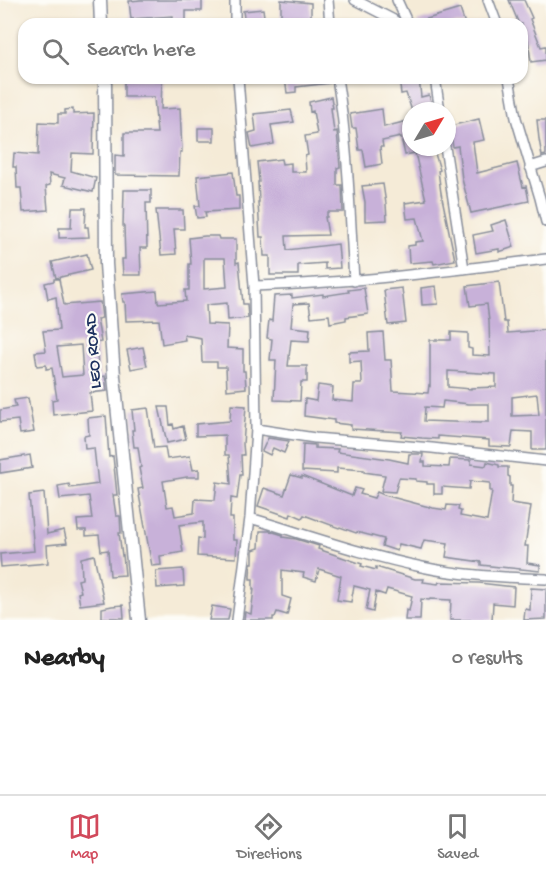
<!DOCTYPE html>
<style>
:root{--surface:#fff;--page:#f6f6f6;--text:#222;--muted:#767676;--line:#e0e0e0;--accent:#d1495b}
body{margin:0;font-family:"Gochi Hand",sans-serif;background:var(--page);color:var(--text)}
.compass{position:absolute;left:402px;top:102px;width:54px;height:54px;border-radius:50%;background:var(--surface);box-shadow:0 2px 4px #0004;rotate:52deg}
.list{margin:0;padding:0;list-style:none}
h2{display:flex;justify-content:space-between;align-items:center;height:78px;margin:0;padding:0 24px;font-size:26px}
h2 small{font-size:20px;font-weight:400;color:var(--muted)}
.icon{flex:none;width:33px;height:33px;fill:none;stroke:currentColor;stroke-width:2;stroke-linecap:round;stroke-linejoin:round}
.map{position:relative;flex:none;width:546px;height:620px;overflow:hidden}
.search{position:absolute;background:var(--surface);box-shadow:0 2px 4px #0004;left:18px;right:18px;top:18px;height:66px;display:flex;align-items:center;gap:15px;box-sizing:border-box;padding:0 21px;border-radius:18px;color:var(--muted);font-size:22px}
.sheet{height:174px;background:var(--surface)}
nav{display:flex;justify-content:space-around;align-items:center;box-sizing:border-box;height:84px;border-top:2px solid var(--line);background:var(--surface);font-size:16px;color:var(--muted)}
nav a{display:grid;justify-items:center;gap:3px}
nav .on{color:var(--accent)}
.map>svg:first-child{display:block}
.building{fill:#c8b1d9;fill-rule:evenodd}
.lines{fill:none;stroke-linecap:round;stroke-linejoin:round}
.minor-casing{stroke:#888d9a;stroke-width:12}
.tertiary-casing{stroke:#888d9a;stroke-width:15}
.minor{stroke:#fff;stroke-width:9}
.tertiary{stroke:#fff;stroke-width:12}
.labels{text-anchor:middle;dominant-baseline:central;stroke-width:4.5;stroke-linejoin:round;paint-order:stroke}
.street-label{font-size:18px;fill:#1b2f5e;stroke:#fdfcf7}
</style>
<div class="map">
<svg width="546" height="620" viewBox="0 0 546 620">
<rect width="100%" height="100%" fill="#fdfcf7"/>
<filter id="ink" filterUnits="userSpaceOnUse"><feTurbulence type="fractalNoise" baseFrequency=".0167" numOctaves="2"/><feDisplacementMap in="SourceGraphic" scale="12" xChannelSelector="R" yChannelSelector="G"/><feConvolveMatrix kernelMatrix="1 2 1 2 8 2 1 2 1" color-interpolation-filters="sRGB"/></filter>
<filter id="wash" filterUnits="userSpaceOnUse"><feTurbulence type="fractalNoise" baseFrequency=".008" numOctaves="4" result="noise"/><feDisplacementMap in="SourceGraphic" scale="24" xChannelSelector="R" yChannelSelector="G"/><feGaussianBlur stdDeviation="1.35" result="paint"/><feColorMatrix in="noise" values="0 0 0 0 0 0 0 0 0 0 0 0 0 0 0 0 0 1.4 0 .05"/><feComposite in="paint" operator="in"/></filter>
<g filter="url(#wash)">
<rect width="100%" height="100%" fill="#f5ebd7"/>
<g id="blocks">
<!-- building -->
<path class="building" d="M141,0H202V11H186V24H173V16L131,19L129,1Z
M281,0L311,3V24H289V19H281Z
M509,0H524L532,18L530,19L541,47L546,46V60L531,62L528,40L522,43V24H519Z
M263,9L265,24H245L243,11Z
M460,9L465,24H418L417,22Z
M124,78L162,79L161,109L180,108L182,152H180L179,176L115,175V155L124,156V133H157L154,97H124Z
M285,78H330V83L296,87V92L287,93Z
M399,78H419L421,97L429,95L433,108L423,111H412L406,93L401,94Z
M331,97L333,108H331L334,132L337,131L340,167L337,168V185H342L343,212H327V217H325L328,235L286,236L287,250L338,244L340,268L325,269V263L298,265V275H270V256H264L263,237H260L258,202H259L258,182H259L257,162L281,159L282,164L291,163V172H306L305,156L308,155L305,136L317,134L313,111L310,112L309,102Z
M73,109V114L94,113L93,154L72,153L71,171L96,178L93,192L63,185L65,178L49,174L50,185L46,186L48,210L23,212L21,188H17L16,167H13L14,153L38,155L39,122L58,123V114H65V110Z
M382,109L384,127L411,120V147H433L440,170L438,171L441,193L455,260L434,264L433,261L409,263L408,246L415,245V242L423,241L417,218L407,219L405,203L426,200L415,153L405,155L401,137L382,141L383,147H380L382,164L366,167L363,150H359L356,128H352L350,114Z
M291,110L294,122L271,125L274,144L252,148L249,133L256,131L254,114Z
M479,119L484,140L473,142L477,173L517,163L523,187L526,186L529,201L471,213L462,179L458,146L453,147L451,136L453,135L450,126Z
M537,120H546V155L542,156L539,139Z
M198,128H214V141H198Z
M233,172L236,196H239V210L205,212L206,217L197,218L195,206H200L197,176Z
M383,184L386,204L387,220L365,221V202L362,186Z
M124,190H151V203H146L147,248H140L141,275H123L122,259H125L124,226H123Z
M72,208H86L85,227H88L89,237L59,238V228H71Z
M156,210H183L184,229H174L176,254L161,255Z
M506,220L514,247L499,252V249L476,253L473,235L493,231L491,225Z
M205,236H218L219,239H236V263L239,262L243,304H247L248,318L228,320L227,303L206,305L207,324L228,325L227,348L243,349V371H245L246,388L227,390L226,367H217V362H202L201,338L184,335L185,340L162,344L159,320L126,321L125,302H123L122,294L157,291L158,303L186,301L185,290H189V264H191L189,238ZM204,258H225L227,287L204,289Z
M87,254L91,270L56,278L52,262Z
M54,279H59L64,305L100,302L102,318L97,319L101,342L96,343L99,377L105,376L107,391L90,393L92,411L53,415L52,400L57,399L52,368L46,369V365L37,366L35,352L46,351L43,331L59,330L56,297L48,299L45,283L54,281ZM81,345L83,375L62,377L57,347Z
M499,282L504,322H507L508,333L546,330V450H532V432L513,431L511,447L489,446V440L438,436V439L422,438L401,436L402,432L351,429V425L334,423V420L304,416L305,399L316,401L318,385L333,387L332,400L353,402L354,384H362L361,361L349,362V352L369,351L368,333L383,332L385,360H391L393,391L428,393L429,385L430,386V340H451V332L468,333V348L472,349V355L490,356L489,321L487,304L470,306L467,286ZM448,371L496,374V387L471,388V389L448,387ZM537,394L539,415L512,416V397ZM443,401L469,404H489V422H482L481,423L424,421L425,407L442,408Z
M436,286L438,304L422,305L421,288Z
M364,288L368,314L346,317V320L330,323L329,315L311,317L309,303L293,304L291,327L310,329L309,341L291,340L288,366H307V382H301L300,401L274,400L276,360H270L272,339L267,338L269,320L272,321L274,296L292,295V298L323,294V296L349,292L348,290Z
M402,288L406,323L388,325L384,290Z
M143,347L147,366L131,369L127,350Z
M28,398L34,432L20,434L18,420L0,422V410L16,407L14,400Z
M231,405L246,406L243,444L244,455H241L242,475H240L237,499L231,498L230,518H233V540H237L236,558L197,556L198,538L203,539V522L179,525L183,552L160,556L161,565L152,566L138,489L143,488L139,468L141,467L138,447H134L132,430H134L132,410L148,408L154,448L165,447L167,459L190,456L193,470L199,469V477H187L163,481L167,507L173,506L175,516L194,513L195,499L215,500L217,482L231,484L229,455H225V435L196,436V424L230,421Z
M159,407H168L170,425L173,424L174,429L183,426L186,439L167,443Z
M106,416L109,457L113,456L117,495H113L116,516H120L121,533H119L122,556L123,555L125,575L110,576L108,550L101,551L99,535L86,536V530H78L77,520L92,519L89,496L60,499L58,486L69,484L70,488L98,484L94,448L85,449L84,436L89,435L88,418Z
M268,438L289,441L284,453L273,448L270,455L262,451Z
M303,444L315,445V448L338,449L337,452L389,459L408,463L409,454H423L422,462H425V466L449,467L450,459L471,460V464L486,466L487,462L499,465V467H508V476L510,477V486H512L511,503L531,506L525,546H528L527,563L540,565V571L481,565V562L446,557L448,543L424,540L421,549L399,544L397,551L382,546L384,539L357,532L356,533L340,527L339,528L304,515L302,518L291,513L290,517L258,506L264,488L284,495L291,475L302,478V476L352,496L355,488L362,490L360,494L374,498L377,492L384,495L433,508L446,510L447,505L459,506L458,510L461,511L460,516L487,521L492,491H490V483L470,481L469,489L442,487V494H434V484H427V482L416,481V479L399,478L395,492L381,491L385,475L364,472V470L337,468V473L302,471Z
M30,455L32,468L0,473V460Z
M44,493L47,534L64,530L67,543L47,545L48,563L1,567L0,554L34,551L29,495Z
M260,531H270L283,535V537L296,539L319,546L318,549L362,564L361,566L376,570V567L415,579H424L423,582L438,584L439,582L479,583L514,587L513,605L493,603L492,620H450L451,600L430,599L429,600L421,599L420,620H405L406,610L409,611L412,596L387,589L385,595L376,592L373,612L366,610L370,590L354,586L351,602L337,600L341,576L319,569L316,581L303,577L304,573L282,570V596L291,599L287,615L277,612L275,617H273V620H244L245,612L251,614L254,589H253V579H250V575L251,563H253V550L259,548Z
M94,555L104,602L80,605L78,593L81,592L78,580L82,579L81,558Z
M183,569L184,586L157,588L156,571Z
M531,588L546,589V619L524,620L525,609L530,610Z
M123,605L124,618H102V608L112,606Z
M212,606L230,609L228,620H209Z"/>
</g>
</g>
<g filter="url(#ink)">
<use href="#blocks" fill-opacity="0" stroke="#888d9a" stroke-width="1.5"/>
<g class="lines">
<defs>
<path id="minor" d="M235,0V24
M328,0L330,24
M355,0L392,19L399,24
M397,0L408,24
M488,0L497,24
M337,78C348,145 350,213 354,281
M435,78L440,111
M509,78L516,118L540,198L546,222
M445,147L464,269
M530,167L546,162
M254,286C352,283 449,271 546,259
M256,429L315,438L432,448L546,461
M250,518C307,535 364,555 422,567C463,576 505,577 546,579
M237,620L250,518L256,429L254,286L238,78"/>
<path id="tertiary" d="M100,0L101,24
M105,78L106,264L114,376L139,620"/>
</defs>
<!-- minor casing -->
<use href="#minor" class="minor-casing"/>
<!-- tertiary casing -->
<use href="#tertiary" class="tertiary-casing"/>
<!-- minor -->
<use href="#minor" class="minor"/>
<!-- tertiary -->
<use href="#tertiary" class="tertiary"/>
</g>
</g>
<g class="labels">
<!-- street labels -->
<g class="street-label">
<text transform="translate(94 351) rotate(-94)">LEO ROAD</text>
</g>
</g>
</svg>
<svg class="compass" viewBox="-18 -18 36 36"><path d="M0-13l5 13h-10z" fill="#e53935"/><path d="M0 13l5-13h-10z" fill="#767676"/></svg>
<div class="search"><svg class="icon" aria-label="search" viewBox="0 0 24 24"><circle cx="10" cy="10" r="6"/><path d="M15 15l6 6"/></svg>Search here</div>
</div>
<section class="sheet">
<h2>Nearby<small>0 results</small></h2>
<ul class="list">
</ul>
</section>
<nav>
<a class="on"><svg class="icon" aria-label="map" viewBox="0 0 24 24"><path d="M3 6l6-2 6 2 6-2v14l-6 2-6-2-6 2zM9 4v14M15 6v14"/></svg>Map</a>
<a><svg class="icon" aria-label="directions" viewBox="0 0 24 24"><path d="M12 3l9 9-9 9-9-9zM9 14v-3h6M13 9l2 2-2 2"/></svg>Directions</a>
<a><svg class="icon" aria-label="saved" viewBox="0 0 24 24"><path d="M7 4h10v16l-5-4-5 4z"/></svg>Saved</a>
</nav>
